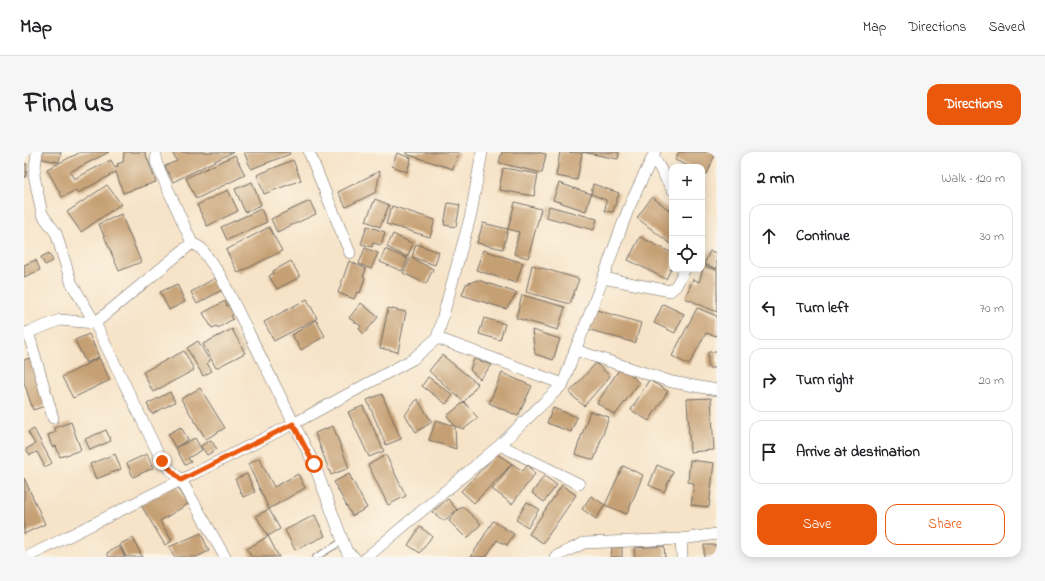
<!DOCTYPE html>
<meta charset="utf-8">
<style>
:root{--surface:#fff;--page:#f6f6f6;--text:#202124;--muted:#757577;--line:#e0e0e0;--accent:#ea580c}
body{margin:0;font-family:"Indie Flower",sans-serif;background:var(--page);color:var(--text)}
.controls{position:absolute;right:12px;top:12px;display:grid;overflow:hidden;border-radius:8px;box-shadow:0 2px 10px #0003}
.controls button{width:36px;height:36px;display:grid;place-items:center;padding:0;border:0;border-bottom:1px solid var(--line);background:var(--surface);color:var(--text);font:20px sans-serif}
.stop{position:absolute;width:12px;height:12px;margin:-9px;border:3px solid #ea580c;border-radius:50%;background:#fff}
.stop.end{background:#ea580c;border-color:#fff;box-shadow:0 1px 4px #0008}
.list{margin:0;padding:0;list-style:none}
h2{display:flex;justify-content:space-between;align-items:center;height:52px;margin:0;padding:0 16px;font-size:17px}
h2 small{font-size:13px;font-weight:400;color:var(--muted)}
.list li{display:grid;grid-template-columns:26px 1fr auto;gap:12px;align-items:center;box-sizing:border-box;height:64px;margin:0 8px 8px;padding:0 8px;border:1px solid var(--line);border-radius:12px}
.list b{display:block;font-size:15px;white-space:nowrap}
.list em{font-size:13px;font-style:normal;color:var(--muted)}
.actions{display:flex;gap:8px;padding:12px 16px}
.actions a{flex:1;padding:9px 0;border:1px solid var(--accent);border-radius:12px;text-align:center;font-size:14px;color:var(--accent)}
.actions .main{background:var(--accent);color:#fff}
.icon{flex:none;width:22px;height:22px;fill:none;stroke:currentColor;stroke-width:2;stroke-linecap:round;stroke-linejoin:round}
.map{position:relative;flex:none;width:693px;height:405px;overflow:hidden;border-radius:12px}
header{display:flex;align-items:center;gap:24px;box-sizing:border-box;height:56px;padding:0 20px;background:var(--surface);border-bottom:1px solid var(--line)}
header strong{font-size:19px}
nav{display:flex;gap:22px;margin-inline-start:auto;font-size:14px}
.intro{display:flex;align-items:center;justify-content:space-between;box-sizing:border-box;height:96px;padding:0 24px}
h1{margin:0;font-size:28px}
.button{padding:10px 18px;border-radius:12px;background:var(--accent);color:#fff;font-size:14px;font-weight:700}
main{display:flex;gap:24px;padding:0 24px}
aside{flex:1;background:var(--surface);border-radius:12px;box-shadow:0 2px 10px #0003}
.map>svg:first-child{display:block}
.building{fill:#c6a074}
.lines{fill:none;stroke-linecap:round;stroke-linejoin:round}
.service-casing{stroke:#726b62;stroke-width:7}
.minor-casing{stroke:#726b62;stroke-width:12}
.service{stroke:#fff;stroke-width:5.5}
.minor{stroke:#fff;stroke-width:11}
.route{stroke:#ea580c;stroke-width:5}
</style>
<header>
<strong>Map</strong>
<nav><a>Map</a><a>Directions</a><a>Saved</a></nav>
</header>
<div class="intro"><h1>Find us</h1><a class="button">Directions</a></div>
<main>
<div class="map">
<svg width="693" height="405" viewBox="0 0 693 405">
<rect width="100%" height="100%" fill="#fcf5e5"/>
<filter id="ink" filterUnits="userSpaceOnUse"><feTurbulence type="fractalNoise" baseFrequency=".025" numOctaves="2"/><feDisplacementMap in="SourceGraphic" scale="8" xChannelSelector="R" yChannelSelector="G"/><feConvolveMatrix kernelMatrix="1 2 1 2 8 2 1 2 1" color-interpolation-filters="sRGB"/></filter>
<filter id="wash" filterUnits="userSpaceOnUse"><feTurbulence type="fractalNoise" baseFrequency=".012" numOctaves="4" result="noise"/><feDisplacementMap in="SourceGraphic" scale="16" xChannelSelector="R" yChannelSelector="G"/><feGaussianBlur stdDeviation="0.9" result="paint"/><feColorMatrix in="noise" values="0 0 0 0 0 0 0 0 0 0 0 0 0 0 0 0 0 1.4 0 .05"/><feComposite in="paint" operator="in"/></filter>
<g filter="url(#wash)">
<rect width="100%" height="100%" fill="#f6e3c8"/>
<g id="blocks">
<!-- building -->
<path class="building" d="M14,0H37L35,10L13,6Z
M57,0H85L46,20L50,27L87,8L91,16L94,15L93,12L99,10L100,0H121L132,30L99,41L92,20L54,41L52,38L38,45L23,17Z
M148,0H209L149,30L141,14L153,9Z
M220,0H265L266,2L227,17Z
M382,0H435L429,17L382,2Z
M478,0H512L522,2L518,21L475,11Z
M536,0L558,1L553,28L532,24Z
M558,0H595L594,7Z
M655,0H692L683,22L678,20V15H667L651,8Z
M373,1L387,6L383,20L368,14Z
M211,3L221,23L172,47L162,26Z
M269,8L277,28L240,42L233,23Z
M0,12H3L2,25H0Z
M479,16L514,22L510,44L475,38Z
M356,19L352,40L322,55L314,40Z
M228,30L237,53L221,60L211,37Z
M535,31L567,42L562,59L529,48Z
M569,32L595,41L589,60L581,59L582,48L567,42Z
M83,33L97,52L57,80L43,60Z
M204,38L214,59L183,74L173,53Z
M628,45L648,60V93L613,66Z
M351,47L365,53L356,75L342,69Z
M286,49L292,62L253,80L247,67Z
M491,50L517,57L504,106L490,102L495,80L484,77L479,97L453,91L459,71L484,77Z
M424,51L436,53L432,75L420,73Z
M368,54L411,68L406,85L362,72Z
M525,54L573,67L570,78L522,65Z
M237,57L243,70L203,88L197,75Z
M97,62L117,110L95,119L75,72Z
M343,74L361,80L357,93L349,91L348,95L337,92Z
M245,75L258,99L214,121L202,98Z
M369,82L389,92L383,105L363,95Z
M616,85L648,101V115L642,127L604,108Z
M392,92L415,100L411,113L388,105Z
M341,96L354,101L347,117L335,112Z
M361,97L384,107L378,119L356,110Z
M459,98L499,111L492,131L452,118Z
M686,99L693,101V117L680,112Z
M25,101L29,109L21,113L17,105Z
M387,106L409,117L402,132L379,121Z
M12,108L16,118L0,125V113Z
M267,109L276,125L253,137L245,124L250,121L249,119Z
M325,109L342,117L339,125L341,126L336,141L333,140L330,147L314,141Z
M508,113L555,127L546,152L502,140Z
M680,114L693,118V160L661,146L669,127L675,130Z
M191,126L198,138L173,152L167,140Z
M454,128L493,141L482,157L438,143L442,132Z
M153,132L161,150L145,158L136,140Z
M498,143L541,155L534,178L492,166Z
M283,147L293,166L250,189L240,170Z
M201,149L203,154L207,152L212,161L207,164L209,167L194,176L193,174L188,176L179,161Z
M337,151L354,165L340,182L335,177L337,174L325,166Z
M639,152L660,162L651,181L630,171Z
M364,156L382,160L374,200L356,196Z
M673,156L693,164V184L682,181L665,213L648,204Z
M569,157L617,171L611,191L563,177Z
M460,166L481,172L476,188L455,182Z
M292,168L301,184L277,198L268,183Z
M208,177L221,201L192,216L179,192Z
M508,178L536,187L529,208L511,202Z
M65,182L75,205L62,211L51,188Z
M174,189L186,209L183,211L188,219L179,224L163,196Z
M160,199L170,218L129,240L119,220Z
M684,200H693V216H684Z
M418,203L454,232L440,250L405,219Z
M6,206L21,254L9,258L0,230V208Z
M75,206L86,228L49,246L38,225Z
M450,207L468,213L456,227L446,218Z
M572,211L586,224L560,254L545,241Z
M598,213L615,231L591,263L573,251Z
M478,221L508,234L494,264L465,251Z
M404,225L429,243L422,252L398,234Z
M625,228L644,239L625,269L607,258Z
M176,236L201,276L182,287L157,247Z
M146,240L151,250L128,262L123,252Z
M358,242L377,287L362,293L343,248Z
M687,246L690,298L666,300L663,247Z
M393,247L408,270L392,280L381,263Z
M440,250L454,266L440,277L431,274L423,264Z
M339,254L360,299L345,305L324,260Z
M529,256L553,265L547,280L523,271Z
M566,259L585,265L570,308L551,302Z
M412,268L431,274L432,297L405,288Z
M47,270L57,298L36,305L32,294L28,295L24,283L32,280L30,276Z
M309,274L325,316L307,323L291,281Z
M157,275L164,288L151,295L144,282Z
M10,277L28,311L21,315L13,300L6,303L2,297L11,292L4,280Z
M82,278L87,289L66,298L61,287Z
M171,286L178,298L164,306L167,310L161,313L152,296Z
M187,288L193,297L183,303L177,294Z
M91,302L97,317L72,327L66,312Z
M123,302L129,316L109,325L103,311Z
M473,302L499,319L504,313L511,322L488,352L468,337L488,312L450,351L437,339Z
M362,303L382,344L364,353L344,313Z
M235,306L250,335L274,322L281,336L245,357L224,312Z
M666,308L690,311L685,355L667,353L670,331L664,330Z
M633,313L649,320L640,340L625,333Z
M599,314L619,323L603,362L581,353Z
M223,322L231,340L219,345L211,327Z
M325,322L343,356L328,364L310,330Z
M520,324L533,333L520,350L508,341Z
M0,326L21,372L0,382Z
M152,332L164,352L136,369L148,389L141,393L117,353Z
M538,333L552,343L519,391L505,382Z
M567,344L581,353L572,367L558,357Z
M424,347L433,358L420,369L408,360Z
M503,350L515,357L504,375L492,368Z
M439,355L457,372L443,387L425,369L433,358Z
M245,357L256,377L244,384L232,364Z
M291,363L301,384L271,398L261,378Z
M469,369L490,382L483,393L473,388L462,405H447Z
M396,375L408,384L396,401L384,393Z
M177,381L185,399L172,405H150L145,395Z
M244,384L255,405H228L223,397Z
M109,386L118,405H102L96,392Z
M680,393H693V405H680Z
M95,394L101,405H85L83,401Z
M640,394L641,405H611L610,396Z
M588,395H598V405H587Z"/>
</g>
</g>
<g filter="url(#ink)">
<use href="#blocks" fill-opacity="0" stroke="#726b62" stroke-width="1"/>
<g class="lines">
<defs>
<path id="service" d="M292,405L319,389"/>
<path id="minor" d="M13,0L10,23L18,62L32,81L47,130L71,171L138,309L157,328L201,405
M132,0V10L135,17L168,91L177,96L196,123L290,312L323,400L330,405
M285,0L326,101
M629,4L648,37
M579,126L646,139L652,134L661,117
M4,180L29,266
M0,182L36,168L71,171L168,91
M551,198C571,152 586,105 604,58C612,39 622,19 631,0
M539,232L551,198L648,230L693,238
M476,293L555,332
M657,387L658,405
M3,405L269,272L389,207L413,186L447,62L458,0
M343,405L476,293L539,232L413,186
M531,405L560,391L657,387L693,382"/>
</defs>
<!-- service casing -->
<use href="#service" class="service-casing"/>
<!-- minor casing -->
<use href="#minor" class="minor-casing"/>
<!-- service -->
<use href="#service" class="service"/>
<!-- minor -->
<use href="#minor" class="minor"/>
</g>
</g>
<g class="lines" filter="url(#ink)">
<!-- route -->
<path class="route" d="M138,309L157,328L269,272L290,312"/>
</g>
</svg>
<div class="controls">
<button>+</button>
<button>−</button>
<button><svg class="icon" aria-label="locate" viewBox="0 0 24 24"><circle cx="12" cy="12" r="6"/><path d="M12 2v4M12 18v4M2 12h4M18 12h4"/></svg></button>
</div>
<div class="stop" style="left:290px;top:312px"></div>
<div class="stop end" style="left:138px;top:309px"></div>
</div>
<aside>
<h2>2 min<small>Walk · 120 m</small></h2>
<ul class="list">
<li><svg class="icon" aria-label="ahead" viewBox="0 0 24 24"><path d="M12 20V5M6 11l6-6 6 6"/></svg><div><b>Continue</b></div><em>30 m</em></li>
<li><svg class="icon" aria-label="left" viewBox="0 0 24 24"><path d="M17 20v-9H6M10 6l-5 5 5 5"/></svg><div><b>Turn left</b></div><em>70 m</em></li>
<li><svg class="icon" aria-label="right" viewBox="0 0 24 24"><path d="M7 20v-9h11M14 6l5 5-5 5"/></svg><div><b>Turn right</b></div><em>20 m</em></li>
<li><svg class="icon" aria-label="arrive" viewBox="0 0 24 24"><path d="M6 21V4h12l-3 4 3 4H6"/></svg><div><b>Arrive at destination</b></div></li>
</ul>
<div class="actions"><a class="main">Save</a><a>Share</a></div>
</aside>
</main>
